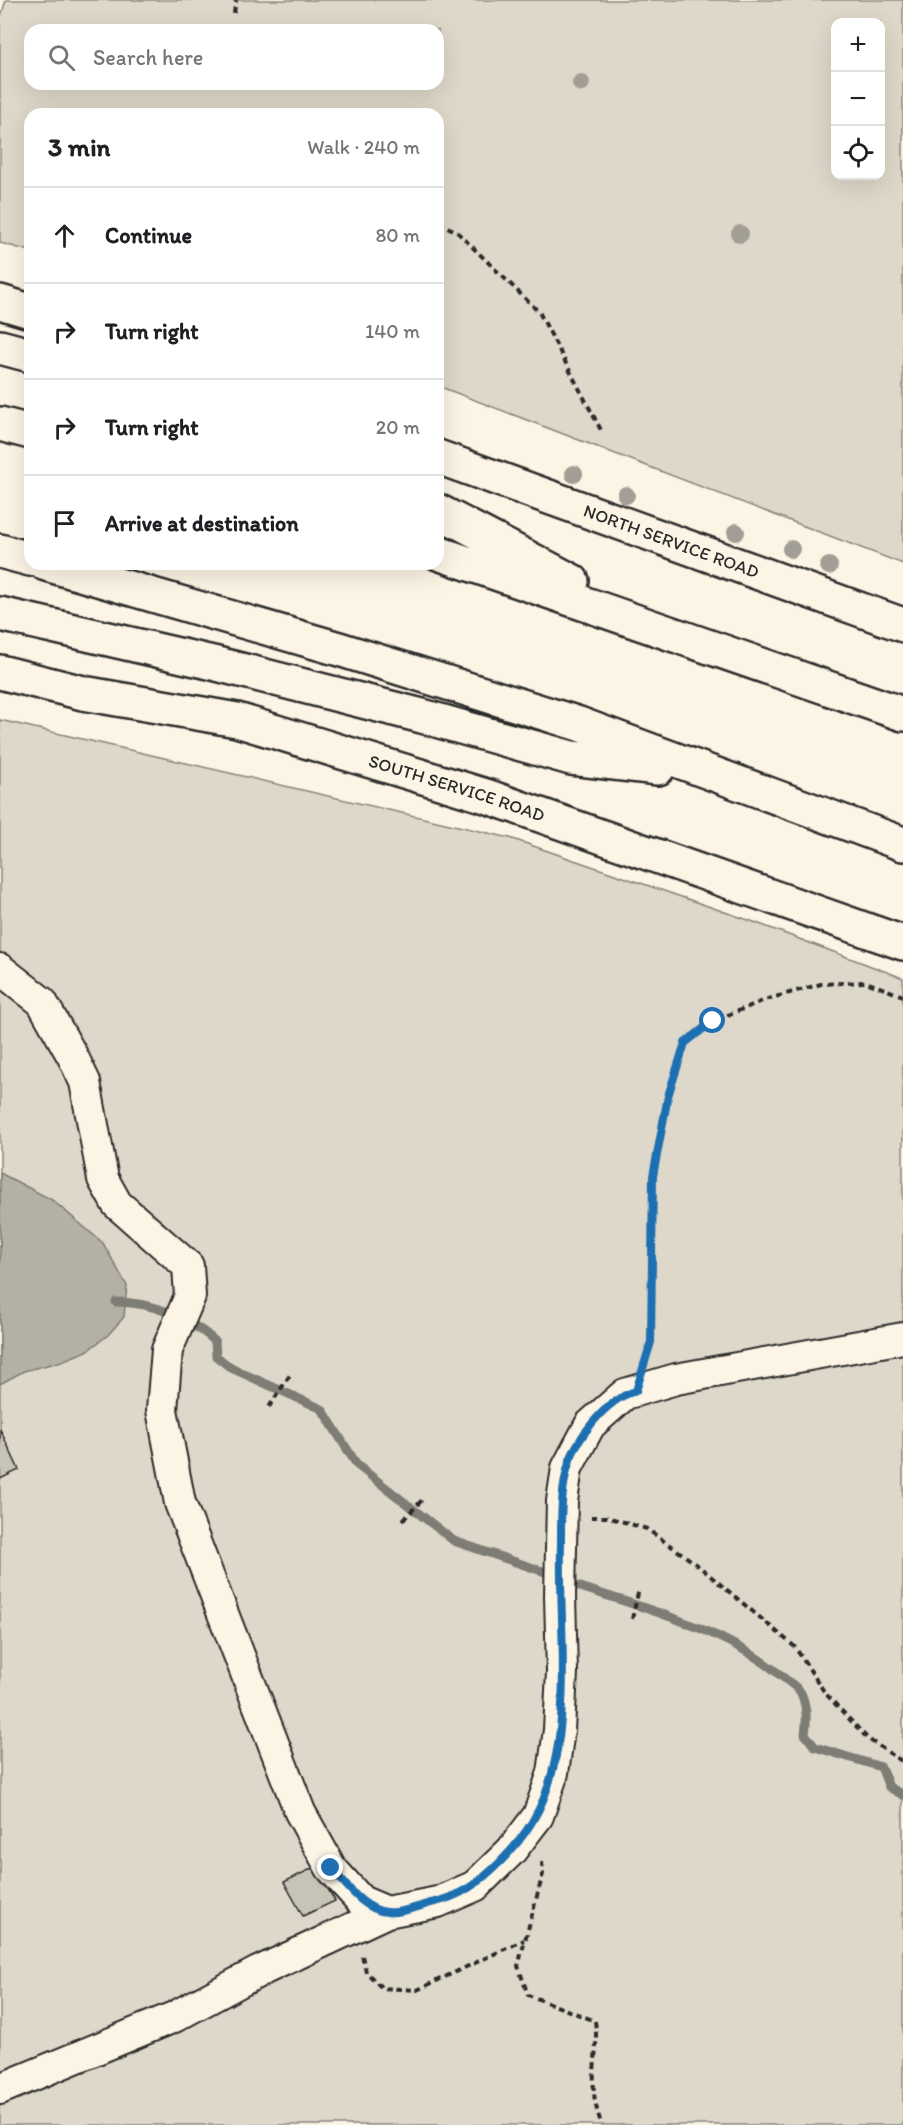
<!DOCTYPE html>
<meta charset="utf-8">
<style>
:root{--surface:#fff;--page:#f6f6f6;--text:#202124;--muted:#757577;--line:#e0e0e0}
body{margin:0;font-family:Itim,sans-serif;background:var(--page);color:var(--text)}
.controls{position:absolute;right:18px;top:18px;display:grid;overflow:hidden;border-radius:12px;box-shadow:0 6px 24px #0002}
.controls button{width:54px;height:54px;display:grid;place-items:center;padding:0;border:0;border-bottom:2px solid var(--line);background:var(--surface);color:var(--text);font:30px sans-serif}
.stop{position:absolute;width:18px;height:18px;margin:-14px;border:4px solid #1f6fb2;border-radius:50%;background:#fff}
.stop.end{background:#1f6fb2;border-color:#fff;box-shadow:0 2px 6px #0008}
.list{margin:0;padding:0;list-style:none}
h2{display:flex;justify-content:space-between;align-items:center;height:78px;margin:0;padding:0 24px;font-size:26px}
h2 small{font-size:20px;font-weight:400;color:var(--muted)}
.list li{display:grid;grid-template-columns:39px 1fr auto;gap:18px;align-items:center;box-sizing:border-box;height:96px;padding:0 24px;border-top:2px solid var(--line)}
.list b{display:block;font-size:22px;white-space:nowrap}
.list em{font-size:20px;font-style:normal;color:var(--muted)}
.icon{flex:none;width:33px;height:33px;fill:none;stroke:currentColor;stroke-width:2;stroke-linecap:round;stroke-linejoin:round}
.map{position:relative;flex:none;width:903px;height:2125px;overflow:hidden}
.search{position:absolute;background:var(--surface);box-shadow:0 6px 24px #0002;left:24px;top:24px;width:420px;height:66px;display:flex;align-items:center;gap:15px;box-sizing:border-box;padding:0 21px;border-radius:18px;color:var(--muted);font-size:22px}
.panel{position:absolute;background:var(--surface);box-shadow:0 6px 24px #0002;left:24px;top:108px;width:420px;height:462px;border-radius:18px}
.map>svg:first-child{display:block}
.green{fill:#ded8ca;stroke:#84827a;stroke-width:1.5;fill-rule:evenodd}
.water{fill:#b4b0a5;stroke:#7d7b74;stroke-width:1.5}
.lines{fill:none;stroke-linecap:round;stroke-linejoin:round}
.stream{stroke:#7d7b74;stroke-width:9}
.building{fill:#c8c3b7;stroke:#2b2b2b;stroke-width:1.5}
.minor-casing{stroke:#2b2b2b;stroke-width:34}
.major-casing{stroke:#2b2b2b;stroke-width:38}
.highway-casing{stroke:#2b2b2b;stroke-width:38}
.path{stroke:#2b2b2b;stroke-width:4;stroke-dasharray:6 4.5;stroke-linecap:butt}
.minor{stroke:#fcf5e5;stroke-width:30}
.major{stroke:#fcf5e5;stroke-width:33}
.highway{stroke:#fcf5e5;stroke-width:33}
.tree{fill:#a29e95}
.route{stroke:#1f6fb2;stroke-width:8}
.labels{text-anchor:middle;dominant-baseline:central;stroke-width:4.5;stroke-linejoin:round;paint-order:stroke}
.street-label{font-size:18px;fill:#2b2b2b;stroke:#fcf5e5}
</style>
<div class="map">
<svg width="903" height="2125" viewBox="0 0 903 2125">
<rect width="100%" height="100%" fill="#fcf5e5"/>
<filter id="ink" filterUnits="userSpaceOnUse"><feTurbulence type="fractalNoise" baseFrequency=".0167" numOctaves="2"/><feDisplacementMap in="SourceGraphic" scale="12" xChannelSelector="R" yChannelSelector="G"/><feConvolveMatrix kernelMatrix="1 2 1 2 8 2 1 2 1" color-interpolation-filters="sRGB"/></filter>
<g filter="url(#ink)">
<!-- green -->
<path class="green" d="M6,0H903V564L438,386V114H30V251L0,243V19ZM836,22H880V176H836ZM30,30H438V84H30Z
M0,720L510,838L754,922L903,978V2125H0Z"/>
<!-- water -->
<path class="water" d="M0,1173L52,1200L103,1243L127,1286L124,1317L108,1335L87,1351L59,1362L24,1371L0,1384Z"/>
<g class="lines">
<!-- stream -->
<path class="stream" d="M116,1302C152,1302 188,1317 215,1341L216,1356L231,1368L322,1409L357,1465L454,1541L545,1572
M571,1584C641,1607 727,1629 784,1678C789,1682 798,1688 801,1693C807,1706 807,1721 805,1734L815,1747L881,1767L889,1787L903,1795"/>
</g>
<!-- building -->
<path class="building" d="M0,1429L19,1470L0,1479Z
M315,1867L335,1901L303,1916L284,1882Z"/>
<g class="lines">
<defs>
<path id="minor" d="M0,969L42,1002L73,1057L85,1082L103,1179L117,1204L188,1266L190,1296L167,1350L162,1410L180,1503L300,1812L331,1868L361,1901L387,1912L438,1902L475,1886L511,1851L538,1816L553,1773L559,1730L562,1672L560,1596L562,1501L567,1468L590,1425L625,1394L676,1379L903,1338
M0,2089L174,2017L258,1972L387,1912"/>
<g id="major">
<path d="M0,302L30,311"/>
<path id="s1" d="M438,457L903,625"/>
<path id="s2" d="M0,672L83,693L237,720L489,797L903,943"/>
</g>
<path id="highway" d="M0,347L30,355
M0,424L30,432
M438,511L572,581
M0,551L30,559
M438,553L903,714
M46,564L339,649L579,724L903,844
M0,614L213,663L422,716L571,758L658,768"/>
</defs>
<!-- minor casing -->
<use href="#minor" class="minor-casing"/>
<!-- major casing -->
<use href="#major" class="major-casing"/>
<!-- highway casing -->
<use href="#highway" class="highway-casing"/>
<!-- path -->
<path class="path" d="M234,13L236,0
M438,223L456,231L539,312L602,432
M647,1355L651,1342L653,1176L668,1097L685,1043L713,1021L765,1000L821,984L866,982L903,996
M269,1407L292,1372
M591,1517H607L647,1529L695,1563L795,1647L825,1693L868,1739L903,1762
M403,1520L424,1498
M632,1619L639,1589
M542,1862L543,1874L518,1966L528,1995L595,2021C600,2062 585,2083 602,2125
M362,1956L366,1972L382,1988L417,1990L524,1940"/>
<!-- minor -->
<use href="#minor" class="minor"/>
<!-- major -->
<use href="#major" class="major"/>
<!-- highway -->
<use href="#highway" class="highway"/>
</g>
<!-- trees -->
<g class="tree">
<circle cx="581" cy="83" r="9"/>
<circle cx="740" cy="234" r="9"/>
<circle cx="574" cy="474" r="9"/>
<circle cx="626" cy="495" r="9"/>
<circle cx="736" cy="532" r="9"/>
<circle cx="791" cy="549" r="9"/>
<circle cx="829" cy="566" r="9"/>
</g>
</g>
<g class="lines" filter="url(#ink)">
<!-- route -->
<path class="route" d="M331,1868C346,1884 363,1910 387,1912C400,1914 419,1906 431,1903C460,1897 480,1882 500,1862C526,1836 543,1809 552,1773C571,1702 559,1616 561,1542C561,1518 561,1494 567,1470C574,1440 606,1399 636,1391L651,1342L653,1176L668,1096L685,1043L713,1021"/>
</g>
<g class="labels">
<!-- street labels -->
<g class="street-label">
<text stroke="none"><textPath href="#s1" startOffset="248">NORTH SERVICE ROAD</textPath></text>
<text stroke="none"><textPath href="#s2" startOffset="472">SOUTH SERVICE ROAD</textPath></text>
</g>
</g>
</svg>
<div class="controls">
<button>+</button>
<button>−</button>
<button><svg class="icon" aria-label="locate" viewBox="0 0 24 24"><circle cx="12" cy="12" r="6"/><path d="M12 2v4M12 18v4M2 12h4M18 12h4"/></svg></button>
</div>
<div class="stop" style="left:713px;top:1021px"></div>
<div class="stop end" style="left:331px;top:1868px"></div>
<div class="search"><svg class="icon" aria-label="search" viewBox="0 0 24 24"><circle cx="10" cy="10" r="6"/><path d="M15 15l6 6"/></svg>Search here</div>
<section class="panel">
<h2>3 min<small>Walk · 240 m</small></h2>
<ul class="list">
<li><svg class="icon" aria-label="ahead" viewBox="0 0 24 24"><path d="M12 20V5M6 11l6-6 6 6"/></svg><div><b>Continue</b></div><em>80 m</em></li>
<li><svg class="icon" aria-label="right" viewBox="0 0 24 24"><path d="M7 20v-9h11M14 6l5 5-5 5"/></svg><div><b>Turn right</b></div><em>140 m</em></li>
<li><svg class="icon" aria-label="right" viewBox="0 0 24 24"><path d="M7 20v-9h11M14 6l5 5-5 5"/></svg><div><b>Turn right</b></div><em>20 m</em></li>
<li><svg class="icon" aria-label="arrive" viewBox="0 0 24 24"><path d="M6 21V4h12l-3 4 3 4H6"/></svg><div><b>Arrive at destination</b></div></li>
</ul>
</section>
</div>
